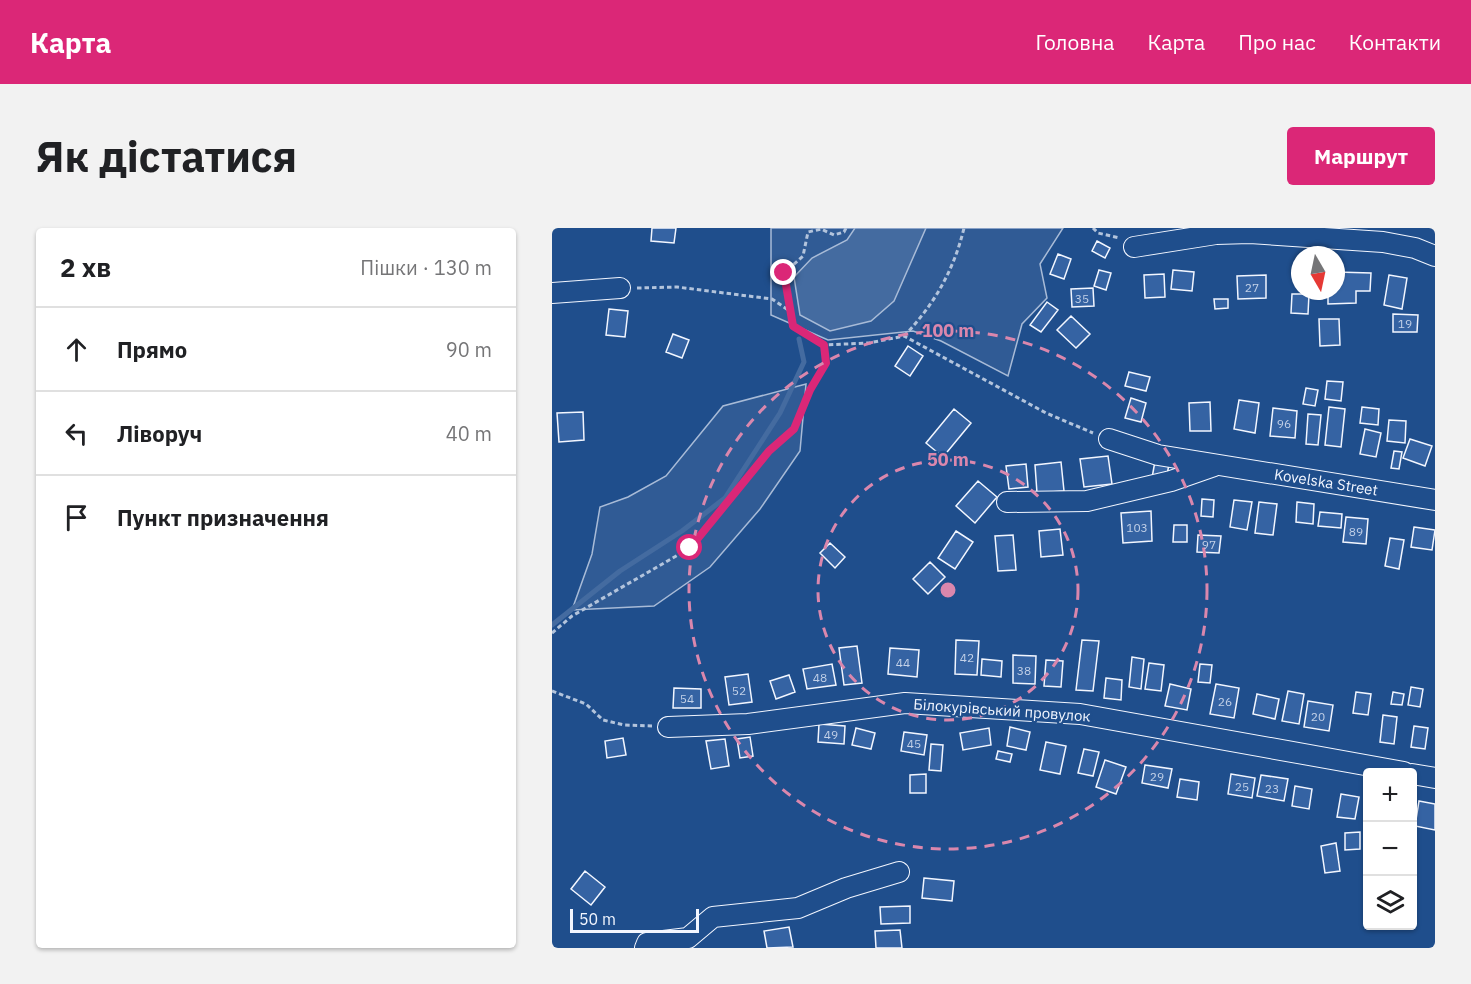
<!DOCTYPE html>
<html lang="uk">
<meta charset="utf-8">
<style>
:root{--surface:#fff;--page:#f2f2f2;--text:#202124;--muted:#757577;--line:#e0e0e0;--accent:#db2777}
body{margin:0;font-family:"IBM Plex Sans",sans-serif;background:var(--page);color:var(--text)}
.controls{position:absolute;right:18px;bottom:18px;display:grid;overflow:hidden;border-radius:6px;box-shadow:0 2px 4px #0004}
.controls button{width:54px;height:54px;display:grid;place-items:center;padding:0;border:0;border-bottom:2px solid var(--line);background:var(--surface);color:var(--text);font:30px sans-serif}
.compass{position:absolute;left:739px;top:18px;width:54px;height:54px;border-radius:50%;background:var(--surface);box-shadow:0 2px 4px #0004;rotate:171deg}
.scale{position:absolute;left:18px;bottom:15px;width:129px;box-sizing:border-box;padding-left:6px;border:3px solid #f2f6ff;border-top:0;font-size:16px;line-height:21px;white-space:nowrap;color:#f2f6ff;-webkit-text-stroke:4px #1f4e8c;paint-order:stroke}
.stop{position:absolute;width:18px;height:18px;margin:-14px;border:4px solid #db2777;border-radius:50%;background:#fff}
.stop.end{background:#db2777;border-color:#fff;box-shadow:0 2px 6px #0008}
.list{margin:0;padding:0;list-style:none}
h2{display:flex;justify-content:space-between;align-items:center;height:78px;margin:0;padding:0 24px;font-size:26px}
h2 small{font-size:20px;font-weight:400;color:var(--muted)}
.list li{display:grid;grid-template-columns:39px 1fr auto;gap:18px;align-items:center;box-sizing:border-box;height:84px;padding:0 24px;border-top:2px solid var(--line)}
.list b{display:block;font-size:22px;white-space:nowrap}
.list em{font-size:20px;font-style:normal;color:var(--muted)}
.icon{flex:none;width:33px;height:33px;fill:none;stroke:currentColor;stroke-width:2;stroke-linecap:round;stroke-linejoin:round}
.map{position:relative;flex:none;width:883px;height:720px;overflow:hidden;border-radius:6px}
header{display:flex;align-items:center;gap:36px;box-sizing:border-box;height:84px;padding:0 30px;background:var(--accent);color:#fff}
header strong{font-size:28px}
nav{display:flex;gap:33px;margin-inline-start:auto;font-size:21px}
.intro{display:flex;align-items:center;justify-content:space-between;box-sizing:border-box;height:144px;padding:0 36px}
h1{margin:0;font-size:42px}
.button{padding:15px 27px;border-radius:6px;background:var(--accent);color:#fff;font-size:21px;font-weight:700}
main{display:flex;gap:36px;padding:0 36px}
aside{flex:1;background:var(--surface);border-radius:6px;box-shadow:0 2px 4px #0004}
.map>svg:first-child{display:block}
.built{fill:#305b95;stroke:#a8bbd7;stroke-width:1.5}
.water{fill:#446ba0;stroke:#a8bbd7;stroke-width:1.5}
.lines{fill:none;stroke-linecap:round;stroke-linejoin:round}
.stream{stroke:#446ba0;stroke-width:5}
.building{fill:#3563a3;stroke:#f2f6ff;stroke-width:1.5}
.minor-casing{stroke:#f2f6ff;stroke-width:22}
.path{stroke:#b3c4dc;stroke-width:3;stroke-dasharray:4.5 3;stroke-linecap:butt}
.minor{stroke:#1f4e8c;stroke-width:20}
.route{stroke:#db2777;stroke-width:8}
.ring{fill:none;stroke:#da87ad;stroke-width:3;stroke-dasharray:10 8}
.labels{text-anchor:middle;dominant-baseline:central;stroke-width:4.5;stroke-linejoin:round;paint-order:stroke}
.number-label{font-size:12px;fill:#c3d1e8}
.street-label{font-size:15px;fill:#f2f6ff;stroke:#1f4e8c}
.centre{fill:#da87ad;stroke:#1f4e8c;stroke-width:3}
.ring-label{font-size:18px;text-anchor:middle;font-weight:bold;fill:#da87ad;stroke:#1f4e8c;stroke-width:4.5;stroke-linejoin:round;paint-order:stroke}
</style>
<header>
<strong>Карта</strong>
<nav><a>Головна</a><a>Карта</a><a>Про нас</a><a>Контакти</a></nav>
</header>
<div class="intro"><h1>Як дістатися</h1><a class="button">Маршрут</a></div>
<main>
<aside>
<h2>2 хв<small>Пішки · 130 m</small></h2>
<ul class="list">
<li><svg class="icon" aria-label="ahead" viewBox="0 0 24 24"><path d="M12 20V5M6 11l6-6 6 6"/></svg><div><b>Прямо</b></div><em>90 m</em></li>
<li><svg class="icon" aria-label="left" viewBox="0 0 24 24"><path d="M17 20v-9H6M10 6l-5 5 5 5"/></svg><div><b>Ліворуч</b></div><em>40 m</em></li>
<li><svg class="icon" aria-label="arrive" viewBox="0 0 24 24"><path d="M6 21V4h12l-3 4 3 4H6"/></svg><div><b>Пункт призначення</b></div></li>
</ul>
</aside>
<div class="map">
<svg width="883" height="720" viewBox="0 0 883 720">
<rect width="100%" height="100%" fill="#1f4e8c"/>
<!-- built -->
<path class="built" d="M219,0H511L488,36L495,70L470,96L456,148L389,113L361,103L276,112L219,87Z
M254,156L248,223L208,281L158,339L102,378L20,382L40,326L48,279L76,269L114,248L171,178Z"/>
<!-- water -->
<path class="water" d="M303,0H374L342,73L319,93L278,103L248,87L242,49L260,30L295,12Z"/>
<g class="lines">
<!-- stream -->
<path class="stream" d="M0,397L68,343L130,303L173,270L228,185L252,134L247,111"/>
</g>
<!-- building -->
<path class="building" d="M100,0H124L122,15L99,13Z
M545,13L558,20L553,30L540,23Z
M506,26L519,31L512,51L498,46Z
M547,42L559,45L554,62L542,58Z
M621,42L642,44L640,63L619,61Z
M784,44L819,45L818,63H804V75L776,76V63H784Z
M612,46L613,69L593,70L592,47Z
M714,47V70L686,71L685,48Z
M837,47L855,50L850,81L832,77Z
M541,60L542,78L520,79L519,61Z
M740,66H757L756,86L739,85Z
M662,71H676V80L663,81Z
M495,74L506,82L489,104L478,97Z
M57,81L76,83L73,109L54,107Z
M841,86L866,87L865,104H841Z
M519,88L538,106L524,120L505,102Z
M767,91H787L788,117L768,118Z
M121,106L137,112L130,130L114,124Z
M356,118L371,128L358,148L343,138Z
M577,144L598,149L594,163L573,158Z
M775,153L791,154L789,173L773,171Z
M754,160L766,162L763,178L751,176Z
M579,170L594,175L589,194L573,190Z
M687,172L707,175L703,205L682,201Z
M658,174L659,203H638L637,175Z
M777,179L793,181L789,219L773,217Z
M810,179L827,181L826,197L808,195Z
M721,180L745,183L743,210L718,208Z
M402,181L419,195L391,229L374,215Z
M31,184L32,212L7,214L5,185Z
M756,186L769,187L766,217L754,216Z
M837,192L854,193L853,215L835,213Z
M813,201L829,205L824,229L808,226Z
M858,211L880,218L873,238L851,230Z
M842,223L850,224L847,241L839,240Z
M556,228L560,256L532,259L528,231Z
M603,233L617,236L614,253L600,250Z
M509,234L512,263L485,265L483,237Z
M474,236L476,259L457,261L454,238Z
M426,253L445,269L423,295L404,278Z
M650,271L662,272L661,289L649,288Z
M682,272L700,274L695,302L678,299Z
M707,274L725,276L721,307L703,305Z
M745,274L762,276L761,296L744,294Z
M599,283L600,313L571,315L569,285Z
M768,284L790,286L789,300L766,298Z
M794,289L816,291L814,316L791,314Z
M622,297H635V314H621Z
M862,299L883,302L880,322L859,319Z
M508,301L511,327L489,329L487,303Z
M404,303L421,314L403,341L386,330Z
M461,307L464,342L446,343L443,308Z
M646,307L669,308L667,325L645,324Z
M838,310L852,312L847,341L833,338Z
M278,315L293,329L283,340L268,325Z
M378,334L393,349L376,366L361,351Z
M404,412L427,413L425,447L403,446Z
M530,412L547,413L541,463L524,462Z
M305,418L310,455L292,457L287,420Z
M338,420L367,422L365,449L336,446Z
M461,427L484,428L483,456L461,455Z
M580,429L592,431L589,461L577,459Z
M430,431L450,433L449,449L429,447Z
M494,432L511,433L509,459L492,458Z
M597,435L612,437L609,463L593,461Z
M280,436L284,457L255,461L251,441Z
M648,436L660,437L658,455L646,454Z
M196,446L200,474L177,477L173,449Z
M237,447L243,464L224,471L218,453Z
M554,450L570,452L569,472L552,470Z
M618,456L639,461L635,482L613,478Z
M664,456L687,460L682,490L658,486Z
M859,459L871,461L868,479L856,477Z
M122,460L149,461V480H121Z
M736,463L752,466L747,496L730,493Z
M804,464L819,466L816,487L801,485Z
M841,464L852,466L850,477L839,476Z
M705,466L727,471L723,491L701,486Z
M756,473L781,477L777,503L752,499Z
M831,487L845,489L842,516L828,514Z
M267,496L293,498L292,516L266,514Z
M862,498L876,500L873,521L859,519Z
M458,499L478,504L474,522L455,518Z
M304,500L323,505L319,521L300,517Z
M437,500L439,517L411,522L408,505Z
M352,504L375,507L372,527L349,523Z
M198,509L201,528L188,530L185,511Z
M71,510L74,527L55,530L53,513Z
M173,511L177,538L159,541L154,513Z
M494,514L514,518L508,546L488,542Z
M379,516L391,517L389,543L377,542Z
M532,521L547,524L541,548L526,545Z
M446,523L460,526L458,534L444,531Z
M553,532L574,539L564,566L544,559Z
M593,537L620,541L616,560L590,555Z
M374,546V565H358V547Z
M679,546L703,550L700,570L676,566Z
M709,547L736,551L732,573L705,568Z
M628,551L647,554L645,572L625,569Z
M743,558L760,561L757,581L740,578Z
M789,566L807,569L803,591L785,589Z
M867,573L883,576V602L863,598Z
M808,604V621L793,622V605Z
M784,615L788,643L773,645L769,618Z
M33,643L53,659L39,677L19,661Z
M372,650L402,653L400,673L370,670Z
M358,678V695L329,696L328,679Z
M237,699L241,719L215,720L212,703Z
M348,702L350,720H324L323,703Z"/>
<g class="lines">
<defs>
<path id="minor" d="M582,19L664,6L698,5L831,14L863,20L883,28
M0,65L68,60
M557,211L606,227L883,272
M455,274L535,273L619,253L662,238
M116,499L196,496L353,475L528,486L852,544
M860,546L883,550
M93,720L95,715L136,710L161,689L246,680L294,660L347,644"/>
</defs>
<!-- minor casing -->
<use href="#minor" class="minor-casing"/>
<!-- path -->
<path class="path" d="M294,0L292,4L282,7L269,1L256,4L251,28L232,45L241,98L272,117L317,115L352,108L494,185L541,205
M541,0L546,5L568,10
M85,60L125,59L220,71L239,84
M352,108C382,77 402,42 412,0
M0,405L20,388L138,320L217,223L242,201L258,162L274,135L272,117
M0,463L34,476L51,492L72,497L100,498"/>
<!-- minor -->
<use href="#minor" class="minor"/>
</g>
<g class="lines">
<!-- route -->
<path class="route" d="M138,320L217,223L242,201L258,162L274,135L272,117L241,98L232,45"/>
</g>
<!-- distance rings -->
<g class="ring">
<circle cx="396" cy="362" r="130"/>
<circle cx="396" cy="362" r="259"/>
</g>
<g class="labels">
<!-- number labels -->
<g class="number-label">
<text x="700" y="59">27</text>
<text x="530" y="70">35</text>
<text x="853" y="95">19</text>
<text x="732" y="195">96</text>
<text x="585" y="299">103</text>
<text x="804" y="303">89</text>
<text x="657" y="316">97</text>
<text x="415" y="429">42</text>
<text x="351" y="434">44</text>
<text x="472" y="442">38</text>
<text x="268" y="449">48</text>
<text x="187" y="462">52</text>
<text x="135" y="470">54</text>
<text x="673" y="473">26</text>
<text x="766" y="488">20</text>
<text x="279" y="506">49</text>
<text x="362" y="515">45</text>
<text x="605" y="548">29</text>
<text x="690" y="558">25</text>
<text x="720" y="560">23</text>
</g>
<!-- street labels -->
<g class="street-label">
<text transform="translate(774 254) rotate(9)">Kovelska Street</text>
<text transform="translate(450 482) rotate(4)">Білокурівський провулок</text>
</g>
</g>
<circle cx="396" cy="362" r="9" class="centre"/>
<g class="ring-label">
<text x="396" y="109">100 m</text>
<text x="396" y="238">50 m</text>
</g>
</svg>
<div class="controls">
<button>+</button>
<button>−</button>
<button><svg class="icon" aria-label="layers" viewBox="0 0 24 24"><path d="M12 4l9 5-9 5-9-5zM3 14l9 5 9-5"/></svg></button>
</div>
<svg class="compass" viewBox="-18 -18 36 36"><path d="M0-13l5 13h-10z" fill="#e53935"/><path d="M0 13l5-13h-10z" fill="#757577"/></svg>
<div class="scale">50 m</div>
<div class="stop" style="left:138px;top:320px"></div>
<div class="stop end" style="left:232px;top:45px"></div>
</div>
</main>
